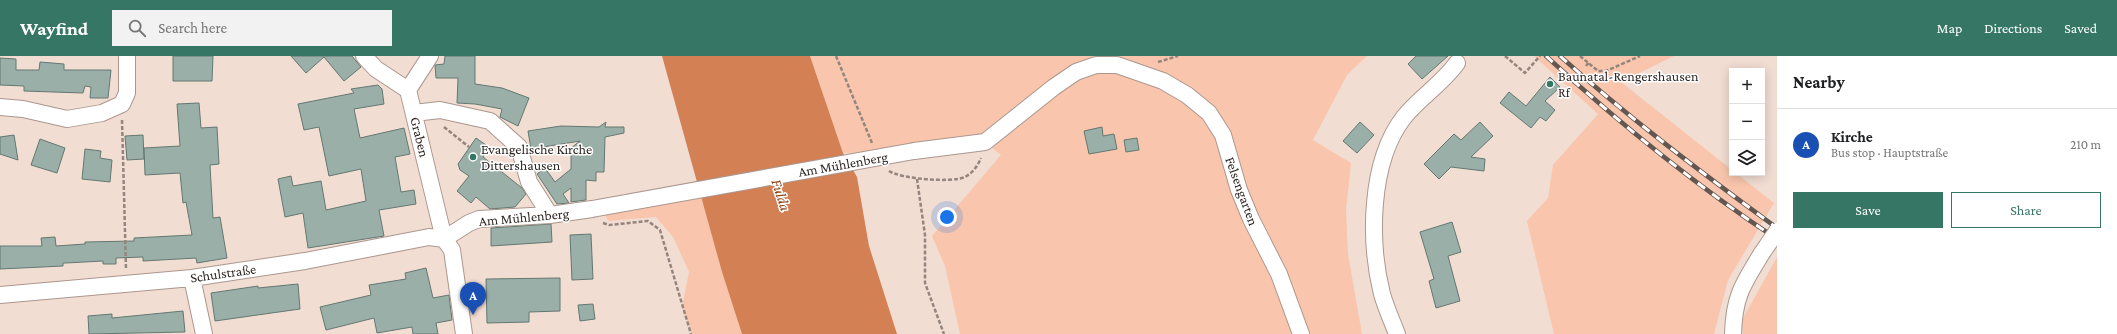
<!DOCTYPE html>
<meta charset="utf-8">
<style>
:root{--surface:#fff;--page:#f2f2f2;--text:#202124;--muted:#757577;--line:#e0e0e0;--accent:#367664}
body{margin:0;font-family:"Crimson Pro",serif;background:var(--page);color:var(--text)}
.controls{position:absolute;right:12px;top:12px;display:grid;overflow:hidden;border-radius:0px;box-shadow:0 2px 10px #0003}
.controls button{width:36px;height:36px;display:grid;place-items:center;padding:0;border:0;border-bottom:1px solid var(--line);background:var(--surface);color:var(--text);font:20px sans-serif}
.you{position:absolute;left:947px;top:161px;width:14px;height:14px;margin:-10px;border:3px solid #fff;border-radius:50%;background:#1a73e8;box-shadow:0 0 0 6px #1a73e833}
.badge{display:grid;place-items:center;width:26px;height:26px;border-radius:50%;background:var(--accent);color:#fff;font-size:13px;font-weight:700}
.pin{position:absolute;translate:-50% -33px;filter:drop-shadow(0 1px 2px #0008)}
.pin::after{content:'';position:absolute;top:21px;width:14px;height:12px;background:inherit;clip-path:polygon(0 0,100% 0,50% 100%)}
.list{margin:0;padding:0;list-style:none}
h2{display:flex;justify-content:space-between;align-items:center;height:52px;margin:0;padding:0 16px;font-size:17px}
h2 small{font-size:13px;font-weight:400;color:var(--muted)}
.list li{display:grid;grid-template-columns:26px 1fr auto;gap:12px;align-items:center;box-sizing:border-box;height:72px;padding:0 16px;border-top:1px solid var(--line)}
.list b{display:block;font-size:15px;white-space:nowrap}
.list p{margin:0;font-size:13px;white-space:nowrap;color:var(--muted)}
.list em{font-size:13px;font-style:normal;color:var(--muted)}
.actions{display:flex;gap:8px;padding:12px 16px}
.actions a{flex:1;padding:9px 0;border:1px solid var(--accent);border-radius:0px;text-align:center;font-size:14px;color:var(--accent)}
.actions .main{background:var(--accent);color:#fff}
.icon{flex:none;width:22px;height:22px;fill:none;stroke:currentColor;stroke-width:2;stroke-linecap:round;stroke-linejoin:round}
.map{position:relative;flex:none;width:1777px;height:278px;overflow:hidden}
header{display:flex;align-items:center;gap:24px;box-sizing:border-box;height:56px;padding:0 20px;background:var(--accent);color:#fff}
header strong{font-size:19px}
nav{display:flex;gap:22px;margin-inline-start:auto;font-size:14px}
.search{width:280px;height:36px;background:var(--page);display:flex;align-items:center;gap:10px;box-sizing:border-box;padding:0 14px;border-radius:0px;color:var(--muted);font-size:15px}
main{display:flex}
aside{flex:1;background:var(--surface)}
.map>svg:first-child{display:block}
.green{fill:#f9c5ac}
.water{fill:#d38054}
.building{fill:#99afa7;stroke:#637871}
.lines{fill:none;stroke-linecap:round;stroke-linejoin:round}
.minor-casing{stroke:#ab978e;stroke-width:18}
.path{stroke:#94857e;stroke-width:2.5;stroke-dasharray:4 2;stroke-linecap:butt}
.minor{stroke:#fff;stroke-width:16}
.rail-casing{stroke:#635752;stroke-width:4.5}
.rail{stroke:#fff;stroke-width:3;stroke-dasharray:9;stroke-linecap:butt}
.minor-bridge-casing{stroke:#ab978e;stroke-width:18;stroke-linecap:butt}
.minor-bridge{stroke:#fff;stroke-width:16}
.poi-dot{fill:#367664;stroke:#fff;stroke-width:1.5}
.labels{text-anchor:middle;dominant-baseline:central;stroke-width:3;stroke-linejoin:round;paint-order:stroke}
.poi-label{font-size:14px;fill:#2e2623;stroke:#fff;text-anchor:start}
.street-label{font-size:14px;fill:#2e2623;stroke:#fff}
.water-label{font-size:15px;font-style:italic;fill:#8b3e0d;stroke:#fff}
</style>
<header>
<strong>Wayfind</strong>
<div class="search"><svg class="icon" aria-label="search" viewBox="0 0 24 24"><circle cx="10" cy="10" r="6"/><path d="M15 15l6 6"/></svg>Search here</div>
<nav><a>Map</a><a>Directions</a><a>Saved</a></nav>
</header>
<main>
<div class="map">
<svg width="1777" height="278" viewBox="0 0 1777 278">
<rect width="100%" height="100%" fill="#f2ddd3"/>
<!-- green -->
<path class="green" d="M810,0H1367L1347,19L1313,84L1351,107L1346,154L1348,198L1362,278H960L945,210L932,180L1001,99L985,86L914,95L843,97Z
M1534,0H1674L1621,26L1732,114V117H1736L1774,147L1728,224L1714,278H1554L1527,165L1548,142L1553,109L1598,58Z
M699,133L722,216L742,278H692L682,251L689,216L673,181L656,161L608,165L600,148Z
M1777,201V278H1743L1742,264Z"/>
<!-- water -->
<path class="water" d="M662,0H810L843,97L857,121L869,190L897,278H742L722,216Z"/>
<!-- building -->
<path class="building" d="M173,0H213L212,25H173Z
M291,0H352L361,11L344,25L324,1L306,17Z
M445,0H475V28L502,32L529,42L518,70L500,61L502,53L475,48L457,47L458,22H436L435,9L444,8Z
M1416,0H1448L1422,23L1408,8Z
M0,2L16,3V14H39L40,6L64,8V14H111L108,42H90L91,31L85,30L83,37L24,35V30L0,29Z
M1550,21L1560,31L1545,45L1555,54L1546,65L1540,61L1531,72L1500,47L1509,36L1526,50Z
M378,29L382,33L384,48L354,53L360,82L404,72L410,98L395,101L401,136L414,134L416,148L379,154L384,180L308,192L303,157L285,161L278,123L291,120L293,130L321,125L326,154L366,145L361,113L329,120L319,71L304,74L298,48L354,37L351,33Z
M199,47L201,72L217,71L219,108L210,109L213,162L220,161L227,202L197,207L196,202L143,205V201L116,202V208H103V205L66,207H63V210L0,213V190H42L41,182L55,181L56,190L85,188V186L134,185V182L192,179L186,146L183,147L180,117L145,119L144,92L180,90L177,48Z
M606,66L605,71H624V77L605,81L604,116H596V125L586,124V144L571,146V132L563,138L569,147L557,148L537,118L545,112L555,126L571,113V92L580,85L531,93L528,75L561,70L599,71Z
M1360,66L1374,79L1357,97L1343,85Z
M1480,66L1493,80L1471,101L1485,103L1484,115L1451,111L1439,123L1424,108L1454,78L1461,84Z
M1102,71L1103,80L1114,78L1117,93L1089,98L1084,75Z
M14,79L18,104L0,98V81Z
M143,79L144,103L127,104L125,80Z
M476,82L486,89L484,92L487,94L483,101L522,132L526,138L515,151L490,153L476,141L471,147L457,135L469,120L460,114L458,108Z
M1137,82L1139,94L1126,96L1124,84Z
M40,83L65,92L57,117L31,109Z
M85,93L101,95L100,102L112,104L110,126L82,123Z
M1452,166L1461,196L1448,200L1460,245L1436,252L1429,225L1434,223L1420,176Z
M551,168L552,186L491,190V172Z
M591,178L593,223L572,224L570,179Z
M426,212L433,242L449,239L452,264L436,267L438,278H413L412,271L377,277L374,262L326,274L320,251L371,239L369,229L406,223L405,217Z
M560,222V255L529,256V266L487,267L486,223Z
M298,228L300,253L215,265L211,237L258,230V232Z
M593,248L595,263L580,265L578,249Z
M183,255L185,276L89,278L88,260L112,258V262Z"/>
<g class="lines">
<defs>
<path id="minor" d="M364,0L376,13L408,34L444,183L452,194L464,278
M408,34L430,0
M0,51L23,53L67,63L102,57L122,48L127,37V0
M414,57L440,54L490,65L519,91L529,126L550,159
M914,95L985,86L1054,31L1076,16L1096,9H1117L1163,25L1187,39L1209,57L1223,79L1239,134L1251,163L1279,218L1301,278
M444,183L469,167L479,163L550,159L592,153
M192,222L204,278
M0,239L192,222L305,205L429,181L444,183
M1397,278C1392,265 1386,252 1382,238C1369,186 1369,106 1404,61C1420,41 1442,28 1457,7
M1733,278C1734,240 1743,228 1762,197"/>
</defs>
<!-- minor casing -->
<use href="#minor" class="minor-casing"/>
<!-- path -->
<path class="path" d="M836,0L872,87
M1505,0L1525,17L1540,0
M1580,0L1598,15H1606L1640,0
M1158,6L1178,0
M1586,10L1589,6
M122,64L126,213
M444,71L469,91
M889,115C901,123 952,127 965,121C973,117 978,109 981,102
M917,123L925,179V227L944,278
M603,167L609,169L648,165L660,174L691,278"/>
<!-- minor -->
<use href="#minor" class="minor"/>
<defs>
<path id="rail" d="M1546,0C1618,66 1695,129 1777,183
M1560,0C1629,62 1702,117 1777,172"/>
</defs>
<!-- rail casing -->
<use href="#rail" class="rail-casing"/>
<!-- rail -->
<use href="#rail" class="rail"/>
<defs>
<path id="minor-bridge" d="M592,153L914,95
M1762,197L1777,175"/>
</defs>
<!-- minor-bridge casing -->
<use href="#minor-bridge" class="minor-bridge-casing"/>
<!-- minor-bridge -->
<use href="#minor-bridge" class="minor-bridge"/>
</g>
<!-- markers -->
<g class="poi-dot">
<circle cx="1550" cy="28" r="4"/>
<circle cx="473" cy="101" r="4"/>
</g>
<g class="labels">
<!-- poi labels -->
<g class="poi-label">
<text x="1558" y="20">Baunatal-Rengershausen<tspan x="1558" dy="16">Rf</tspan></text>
<text x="481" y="93">Evangelische Kirche<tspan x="481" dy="16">Dittershausen</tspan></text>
</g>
<!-- street labels -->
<g class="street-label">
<text transform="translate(420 81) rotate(76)">Graben</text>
<text transform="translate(843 108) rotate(-10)">Am Mühlenberg</text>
<text transform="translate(1242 135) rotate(70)">Felsengarten</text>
<text transform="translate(524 161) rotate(-5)">Am Mühlenberg</text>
<text transform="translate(223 217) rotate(-8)">Schulstraße</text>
</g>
<!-- water labels -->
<g class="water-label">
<text transform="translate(781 139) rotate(72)">Fulda</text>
</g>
</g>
</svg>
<div class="controls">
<button>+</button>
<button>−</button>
<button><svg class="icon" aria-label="layers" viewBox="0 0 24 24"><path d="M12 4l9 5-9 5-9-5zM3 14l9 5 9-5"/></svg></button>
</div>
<div class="you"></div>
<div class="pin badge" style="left:473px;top:259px;background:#1a4fb4">A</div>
</div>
<aside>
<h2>Nearby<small></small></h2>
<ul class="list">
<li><span class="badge" style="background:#1a4fb4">A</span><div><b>Kirche</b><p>Bus stop · Hauptstraße</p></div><em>210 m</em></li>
</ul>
<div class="actions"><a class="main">Save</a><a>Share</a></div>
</aside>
</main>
